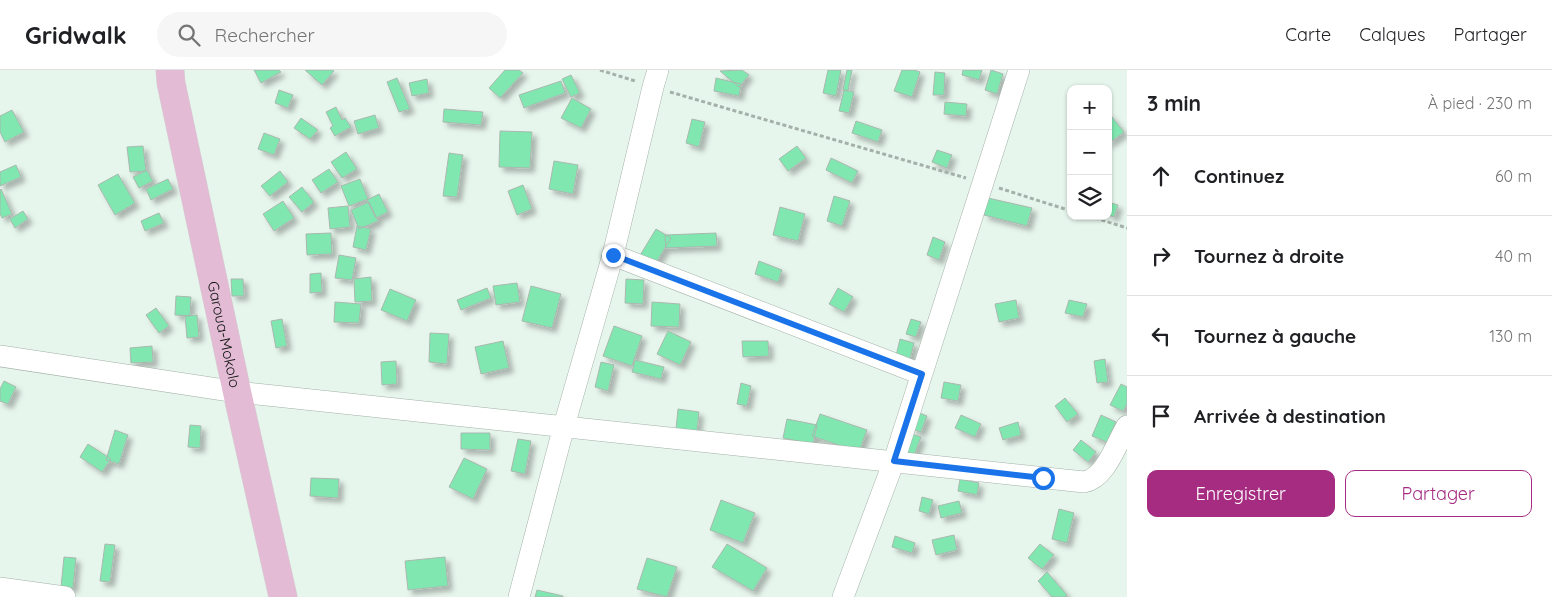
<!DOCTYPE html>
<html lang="fr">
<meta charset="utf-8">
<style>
:root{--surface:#fff;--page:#f6f6f6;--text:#202124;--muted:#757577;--line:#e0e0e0;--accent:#a52c81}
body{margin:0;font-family:Quicksand,sans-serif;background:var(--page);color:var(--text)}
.controls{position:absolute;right:15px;top:15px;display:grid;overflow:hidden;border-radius:10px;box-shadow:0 1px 4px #0004}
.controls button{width:45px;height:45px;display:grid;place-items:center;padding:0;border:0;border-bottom:1px solid var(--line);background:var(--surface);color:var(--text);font:25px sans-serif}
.stop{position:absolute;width:15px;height:15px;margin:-11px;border:4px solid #1a73e8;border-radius:50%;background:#fff}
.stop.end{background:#1a73e8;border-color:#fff;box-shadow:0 1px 5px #0008}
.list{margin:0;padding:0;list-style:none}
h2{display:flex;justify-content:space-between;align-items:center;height:65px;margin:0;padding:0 20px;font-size:21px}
h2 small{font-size:16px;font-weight:400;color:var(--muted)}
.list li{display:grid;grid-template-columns:32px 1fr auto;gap:15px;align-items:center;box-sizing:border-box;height:80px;padding:0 20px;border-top:1px solid var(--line)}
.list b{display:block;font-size:19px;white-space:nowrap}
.list em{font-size:16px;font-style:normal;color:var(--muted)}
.actions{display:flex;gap:10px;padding:15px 20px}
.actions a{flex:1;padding:11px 0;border:1px solid var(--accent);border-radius:10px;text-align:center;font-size:18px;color:var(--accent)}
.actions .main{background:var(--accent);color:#fff}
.icon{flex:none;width:28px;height:28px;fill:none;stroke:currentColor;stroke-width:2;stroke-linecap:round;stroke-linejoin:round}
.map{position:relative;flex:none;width:1127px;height:527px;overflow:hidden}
header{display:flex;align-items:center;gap:30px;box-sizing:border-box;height:70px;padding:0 25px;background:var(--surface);border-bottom:1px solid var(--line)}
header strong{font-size:24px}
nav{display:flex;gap:28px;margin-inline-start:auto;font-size:18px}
.search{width:350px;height:45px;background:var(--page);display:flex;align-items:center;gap:12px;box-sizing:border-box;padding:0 18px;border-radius:28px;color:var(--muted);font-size:19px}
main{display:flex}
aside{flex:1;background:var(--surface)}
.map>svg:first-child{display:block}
.building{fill:#7fe7af;stroke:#aab8af;filter:url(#shadow)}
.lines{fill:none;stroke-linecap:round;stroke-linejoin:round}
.minor-casing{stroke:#a3b1a8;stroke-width:22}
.major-casing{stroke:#d4d5d4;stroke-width:29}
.path{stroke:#a4b0a9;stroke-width:3;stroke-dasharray:4 2.5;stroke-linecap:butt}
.minor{stroke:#fff;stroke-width:21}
.major{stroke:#e3bbd4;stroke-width:28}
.route{stroke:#1a73e8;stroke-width:6}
.labels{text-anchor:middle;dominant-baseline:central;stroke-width:4;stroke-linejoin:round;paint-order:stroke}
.street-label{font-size:15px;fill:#0e1310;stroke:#e7f6ed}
</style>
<header>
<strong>Gridwalk</strong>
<div class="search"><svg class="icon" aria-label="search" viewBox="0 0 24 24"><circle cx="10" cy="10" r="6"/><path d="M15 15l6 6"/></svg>Rechercher</div>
<nav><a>Carte</a><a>Calques</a><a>Partager</a></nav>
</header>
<main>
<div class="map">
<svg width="1127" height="527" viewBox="0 0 1127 527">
<defs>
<filter id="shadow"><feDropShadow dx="4.5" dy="4.5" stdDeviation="2.5" flood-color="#0004"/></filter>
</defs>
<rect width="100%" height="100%" fill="#e7f6ed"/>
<!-- building -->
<path class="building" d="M254,0H279L281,2L261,13Z
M305,0H332L334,1L322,15Z
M505,0H519L523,3L500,28L489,18Z
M742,0L749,5L739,17L720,1Z
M828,0H841L836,26L823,23Z
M847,0H852L848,21L843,20Z
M902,0H914L920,2L912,27L894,21Z
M963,0H982L979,10L962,5Z
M991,0L1003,4L997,24L985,20Z
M935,2L945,3L944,25H933Z
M571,5L580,23L571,27L562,9Z
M397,8L410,39L399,42L387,12Z
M716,8L741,14L739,26L714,21Z
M427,9L429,23L412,26L409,13Z
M561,11L565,23L524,38L519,25Z
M279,20L293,25L288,38L275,33Z
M844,20L854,22L849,43L839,41Z
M572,28L591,39L581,58L561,48Z
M945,32L967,34L966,46L944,44Z
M336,37L342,50L345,48L351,57L335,66L330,58L333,56L326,42Z
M444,39L483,42L481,55L443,52Z
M12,40L24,62L5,72L0,62V46Z
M1108,42L1124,62L1108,74Z
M375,45L379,58L358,64L354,51Z
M301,48L318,60L310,69L294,58Z
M692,49L705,52L699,77L686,73Z
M856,51L882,60L878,72L852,63Z
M500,61L532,62L530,98L499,97Z
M264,63L280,69L274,85L258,79Z
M143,76L146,101L130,102L127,77Z
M797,76L806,88L788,101L779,89Z
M937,80L952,85L947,98L932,92Z
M346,82L357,99L342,108L331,92Z
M449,83L463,85L457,127L443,126Z
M831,88L858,101L852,113L826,100Z
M554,91L578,95L573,124L549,119Z
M16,95L21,107L0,116V102Z
M329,99L338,112L321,123L312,110Z
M147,100L153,111L139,118L133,107Z
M280,101L288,112L270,126L261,116Z
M118,104L135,133L115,145L98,115Z
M168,109L173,119L151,130L146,119Z
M360,109L368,129L349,136L341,116Z
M523,115L532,139L517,145L508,121Z
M302,117L314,132L302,142L289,127Z
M1,119L12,144L2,148L0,144V120Z
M379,124L388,142L376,148L367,130Z
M834,126L850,131L842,156L827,151Z
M988,128L1032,138L1027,156L984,145Z
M283,131L294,148L274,161L263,144Z
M369,132L378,151L359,159L351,140Z
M1108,132L1118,135L1114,147L1108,145Z
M348,136L350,157L330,159L328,138Z
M780,137L805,144L798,171L773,165Z
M23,141L28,149L15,158L10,149Z
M159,143L164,153L145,161L141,151Z
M357,156L371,159L366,180L353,177Z
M656,159L671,168L654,196L639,187Z
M331,163L332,184L307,185L306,164Z
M716,163L717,176L666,178L665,165Z
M933,167L945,172L939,190L927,185Z
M339,185L356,188L352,210L335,208Z
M759,191L782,200L778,212L755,204Z
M321,203L322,222L310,223V204Z
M371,207L372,231L355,232L354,209Z
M231,209H243L244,226H232Z
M626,209L644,210L643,234L625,233Z
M517,213L520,232L496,235L493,216Z
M531,216L561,224L552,258L522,251Z
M487,218L491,228L461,240L457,230Z
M838,218L853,227L844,242L829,234Z
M390,219L416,230L407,251L381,240Z
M176,226L191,227L190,246L175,245Z
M1016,230L1019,248L999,252L995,234Z
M1069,230L1087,234L1083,247L1065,243Z
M335,232L361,234L359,253L334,252Z
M652,232L680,234L679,257L651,256Z
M156,238L169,256L159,263L146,245Z
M197,245L199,267L187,268L185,246Z
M282,249L287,276L276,278L271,251Z
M911,249L921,252L916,267L906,264Z
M614,256L642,266L632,296L603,286Z
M668,261L691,272L680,295L657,284Z
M430,263L449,264L447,294L429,292Z
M900,269L914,273L909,293L895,290Z
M503,271L509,298L481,304L475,277Z
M742,271H768L769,286L743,287Z
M152,276L153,292L131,293L130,278Z
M1105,289L1108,312L1097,313L1094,291Z
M635,290L664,297L661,309L632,302Z
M396,291L397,314L382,315L381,292Z
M601,292L614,295L608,321L595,317Z
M4,311L16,317L8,334L0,331V319Z
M944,312L961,315L958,331L941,328Z
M741,313L751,316L747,336L737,334Z
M1121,314L1127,317V334L1123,341L1110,335Z
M1065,328L1078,344L1067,352L1055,336Z
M678,339L699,342L697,361L676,359Z
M917,342L927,346L921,362L911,359Z
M820,344L867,360L859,382L812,366Z
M961,345L981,354L975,367L955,358Z
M1101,345L1116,352L1107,372L1092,366Z
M787,349L817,355L813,374L783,368Z
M1018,352L1021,365L1003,370L999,358Z
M190,355L201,356L200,378L188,377Z
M115,360L128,365L119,394L106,390Z
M461,363H490V380L461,379Z
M912,364L921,367L914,386L905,384Z
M518,369L531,371L525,404L511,401Z
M1081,370L1096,382L1088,392L1073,380Z
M88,374L111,389L102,402L80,387Z
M464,388L487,399L473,429L449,417Z
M311,408L339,409L338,428L310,426Z
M960,409L979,413L977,425L958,421Z
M922,427L933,430L929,444L919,441Z
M721,430L755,443L743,473L710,460Z
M959,431L962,443L941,448L938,436Z
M1059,439L1074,443L1067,473L1052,469Z
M954,465L957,480L936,485L932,470Z
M895,466L915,473L912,483L892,477Z
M105,474L115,475L110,512L100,511Z
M727,474L767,498L753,521L712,497Z
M1040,474L1054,485L1042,499L1028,488Z
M64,487L76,488L73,518L61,517Z
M445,487L448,516L408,520L405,491Z
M647,488L677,497L667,527L637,519Z
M1047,502L1067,525L1065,527H1052L1038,511Z
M537,520L563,526V527H535Z"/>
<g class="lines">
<defs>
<path id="minor" d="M613,185L921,304
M0,286L237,322L1084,412C1106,408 1116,374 1127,356
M0,518L65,527
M519,527L564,356L613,185L653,17L658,0
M843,527L894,391L1019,0"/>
<g id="major">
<path id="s1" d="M170,0L171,13L237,322L283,527"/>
</g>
</defs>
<!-- minor casing -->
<use href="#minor" class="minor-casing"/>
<!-- major casing -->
<use href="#major" class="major-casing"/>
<!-- path -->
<path class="path" d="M600,0L635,11
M670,22L966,108
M999,118L1071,141
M1089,146L1127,158"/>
<!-- minor -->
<use href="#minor" class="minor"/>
<!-- major -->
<use href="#major" class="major"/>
</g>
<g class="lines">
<!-- route -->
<path class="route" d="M613,185L922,304L894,391L1043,408"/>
</g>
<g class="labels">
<!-- street labels -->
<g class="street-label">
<text stroke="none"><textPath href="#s1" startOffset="270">Garoua-Mokolo</textPath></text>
</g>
</g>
</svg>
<div class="controls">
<button>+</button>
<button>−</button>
<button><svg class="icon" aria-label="layers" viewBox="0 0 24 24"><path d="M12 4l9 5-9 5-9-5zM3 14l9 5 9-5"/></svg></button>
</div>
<div class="stop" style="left:1043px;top:408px"></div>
<div class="stop end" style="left:613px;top:185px"></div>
</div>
<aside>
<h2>3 min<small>À pied · 230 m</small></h2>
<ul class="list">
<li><svg class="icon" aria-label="ahead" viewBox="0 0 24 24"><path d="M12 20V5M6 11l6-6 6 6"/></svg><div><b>Continuez</b></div><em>60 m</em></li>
<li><svg class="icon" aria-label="right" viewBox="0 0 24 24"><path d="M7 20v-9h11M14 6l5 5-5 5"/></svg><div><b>Tournez à droite</b></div><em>40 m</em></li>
<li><svg class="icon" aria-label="left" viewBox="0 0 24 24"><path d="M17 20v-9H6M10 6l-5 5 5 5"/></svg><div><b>Tournez à gauche</b></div><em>130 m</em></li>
<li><svg class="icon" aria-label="arrive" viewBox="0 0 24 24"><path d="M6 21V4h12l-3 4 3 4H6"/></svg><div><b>Arrivée à destination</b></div></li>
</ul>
<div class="actions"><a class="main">Enregistrer</a><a>Partager</a></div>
</aside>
</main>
